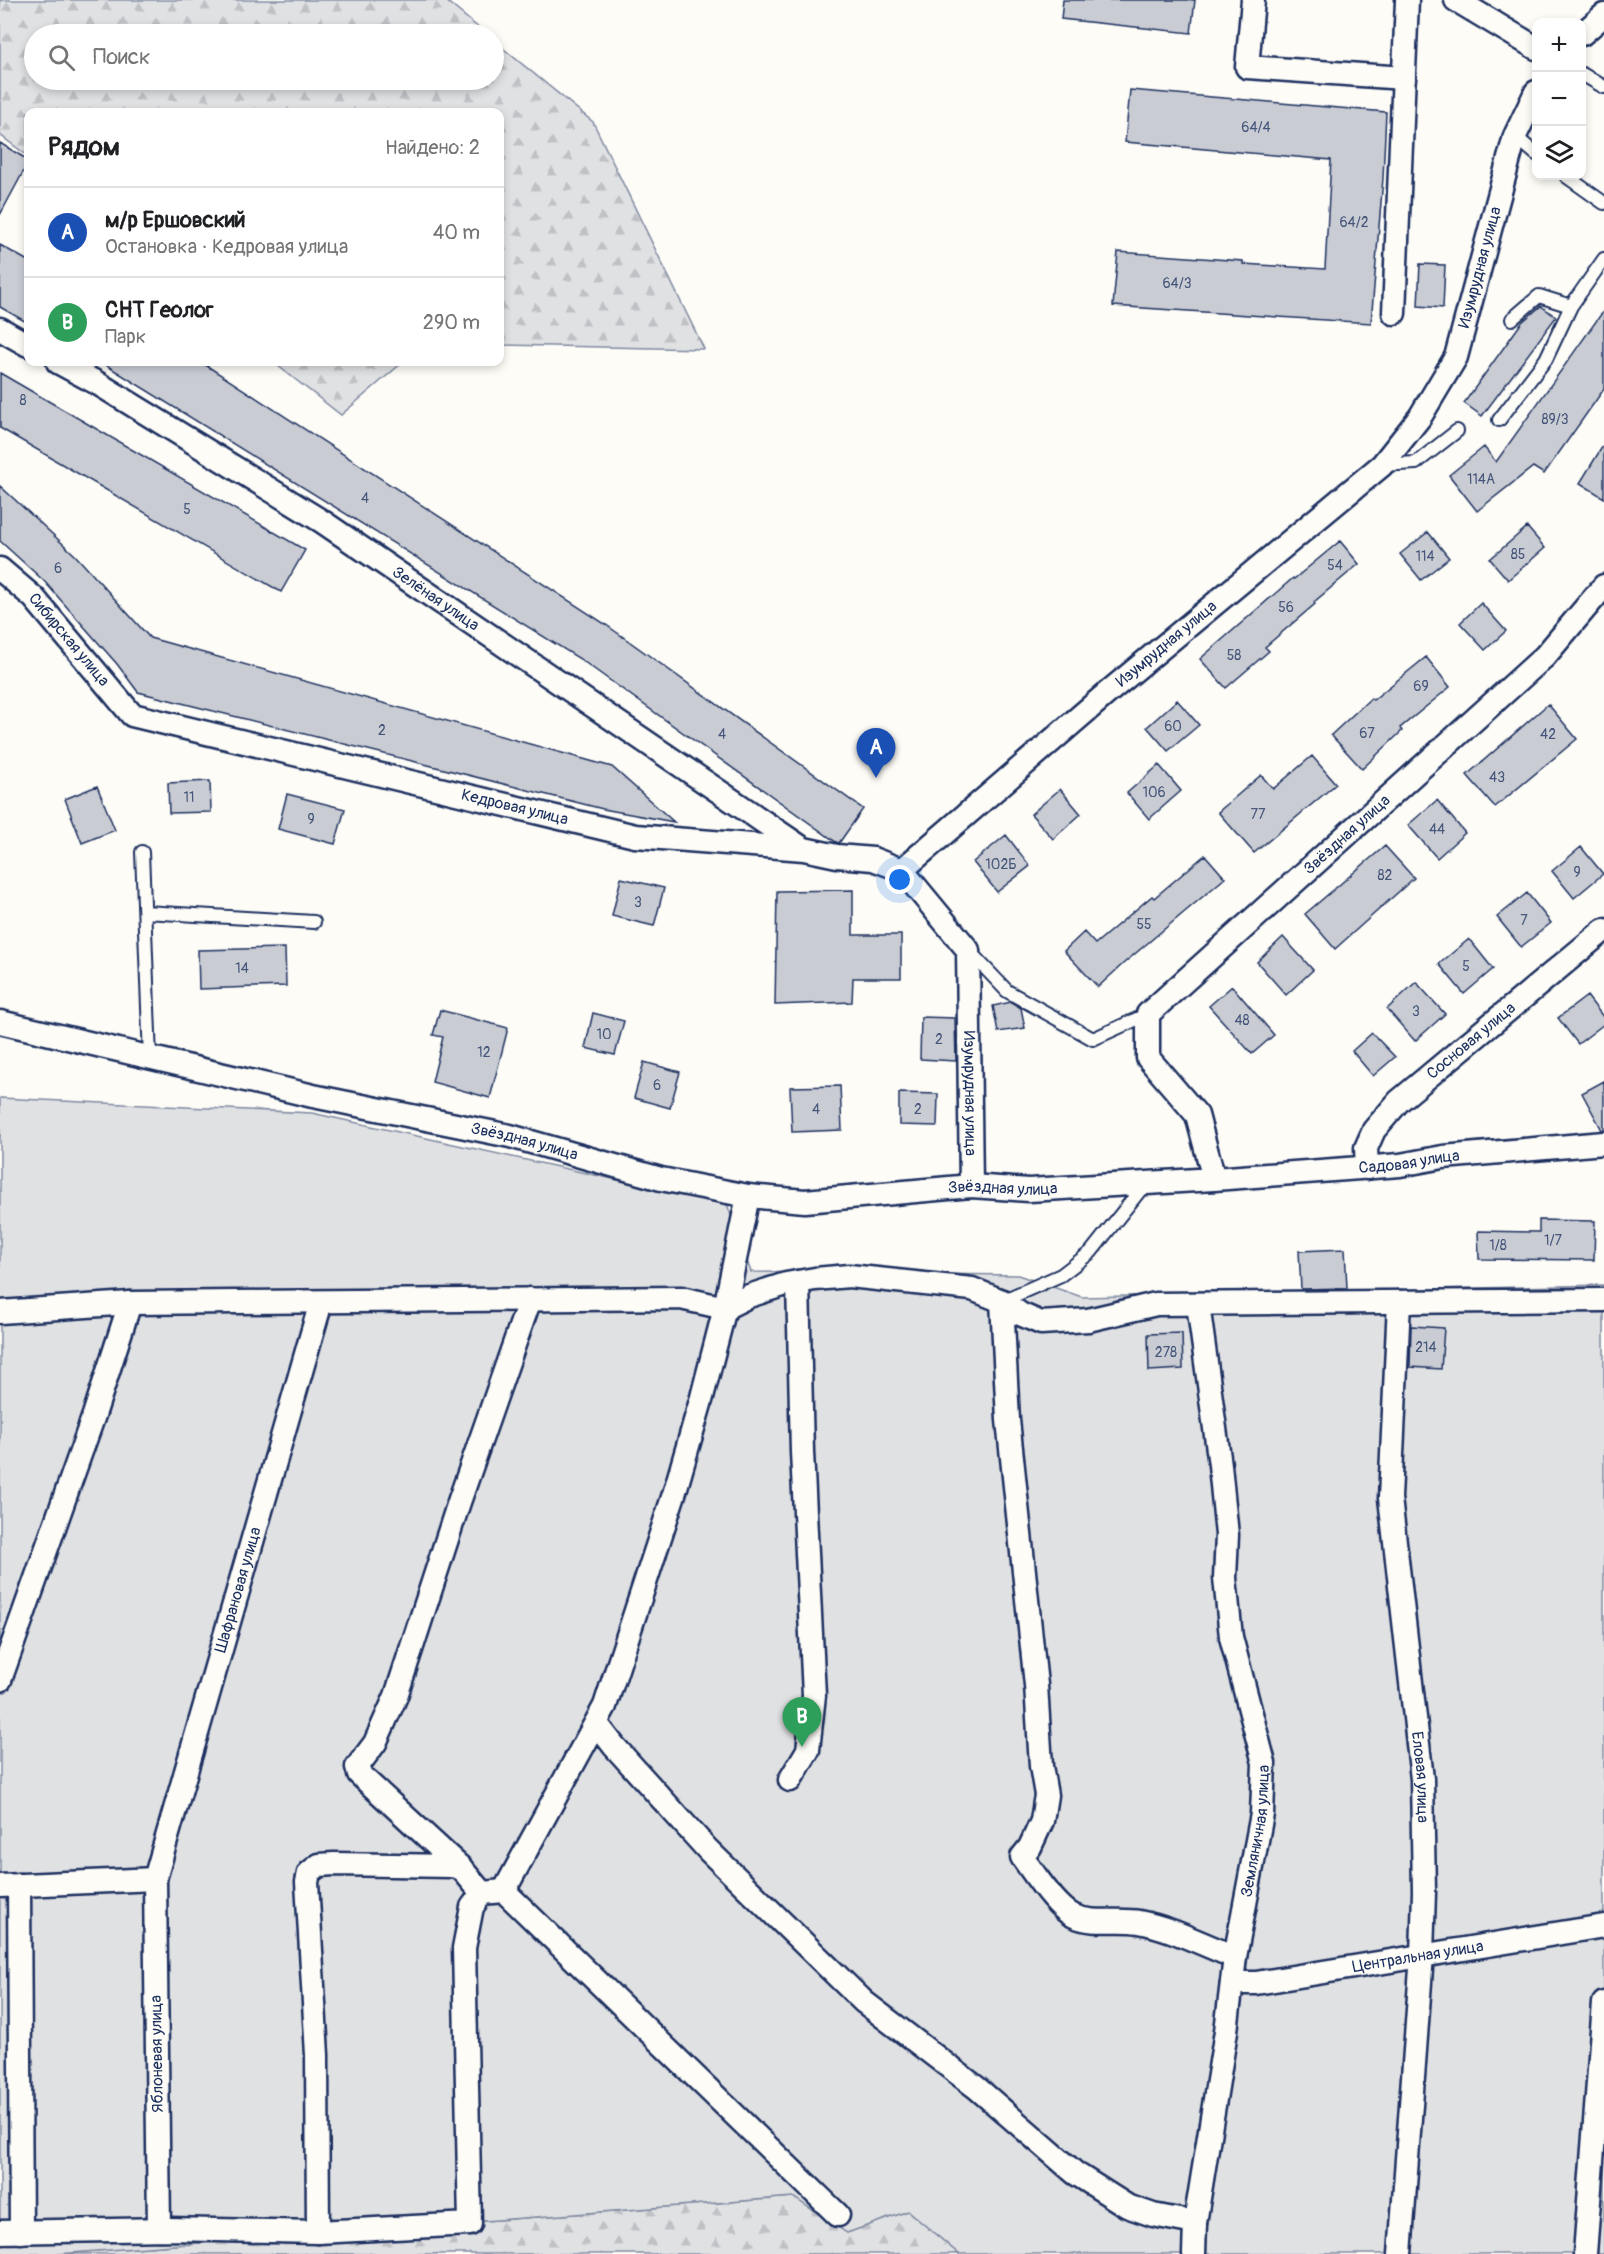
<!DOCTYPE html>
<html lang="ru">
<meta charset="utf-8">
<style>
:root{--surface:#fff;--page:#f6f6f6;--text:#202124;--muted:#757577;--line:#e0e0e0;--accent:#ea580c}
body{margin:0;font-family:Pangolin,sans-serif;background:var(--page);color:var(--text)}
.controls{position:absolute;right:18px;top:18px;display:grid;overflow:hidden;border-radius:12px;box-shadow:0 3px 9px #0003}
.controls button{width:54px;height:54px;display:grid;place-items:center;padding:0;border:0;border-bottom:2px solid var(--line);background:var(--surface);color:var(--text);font:30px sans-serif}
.you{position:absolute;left:900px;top:880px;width:21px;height:21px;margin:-15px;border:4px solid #fff;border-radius:50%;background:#1a73e8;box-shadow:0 0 0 9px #1a73e833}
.badge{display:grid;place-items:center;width:39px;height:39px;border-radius:50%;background:var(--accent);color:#fff;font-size:20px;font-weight:700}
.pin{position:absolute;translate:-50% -50px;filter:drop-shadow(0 2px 3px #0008)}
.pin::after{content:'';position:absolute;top:32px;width:21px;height:18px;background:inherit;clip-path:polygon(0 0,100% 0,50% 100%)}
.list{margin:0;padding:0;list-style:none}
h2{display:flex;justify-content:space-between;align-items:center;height:78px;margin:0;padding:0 24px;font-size:26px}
h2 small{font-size:20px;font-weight:400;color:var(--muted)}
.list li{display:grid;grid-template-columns:39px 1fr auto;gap:18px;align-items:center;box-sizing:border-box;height:90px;padding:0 24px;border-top:2px solid var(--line)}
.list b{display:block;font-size:22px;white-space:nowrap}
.list p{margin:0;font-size:20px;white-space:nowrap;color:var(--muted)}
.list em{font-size:20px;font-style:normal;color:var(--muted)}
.icon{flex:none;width:33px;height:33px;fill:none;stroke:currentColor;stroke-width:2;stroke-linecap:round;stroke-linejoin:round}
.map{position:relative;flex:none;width:1604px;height:2254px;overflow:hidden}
.search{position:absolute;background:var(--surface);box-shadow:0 3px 9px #0003;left:24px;top:24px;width:480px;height:66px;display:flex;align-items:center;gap:15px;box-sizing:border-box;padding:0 21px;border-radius:33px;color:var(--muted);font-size:22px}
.panel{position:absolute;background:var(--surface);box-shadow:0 3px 9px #0003;left:24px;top:108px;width:480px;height:258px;border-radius:12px}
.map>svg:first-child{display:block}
.forest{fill:url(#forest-firs);stroke:#7e88a0;stroke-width:1.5}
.garden{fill:#e0e1e3;stroke:#7e88a0;stroke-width:1.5}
.building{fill:#c9ccd3;stroke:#1b2f5e;stroke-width:1.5}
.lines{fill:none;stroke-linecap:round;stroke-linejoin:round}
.service-casing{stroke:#1b2f5e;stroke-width:16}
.minor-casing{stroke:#1b2f5e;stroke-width:27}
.service{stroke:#fdfcf7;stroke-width:12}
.minor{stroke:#fdfcf7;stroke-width:22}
.labels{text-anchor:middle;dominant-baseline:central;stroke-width:4.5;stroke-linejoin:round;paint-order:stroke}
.number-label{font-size:14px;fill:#46567b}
.street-label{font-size:16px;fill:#1b2f5e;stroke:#fdfcf7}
</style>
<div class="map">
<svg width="1604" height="2254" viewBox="0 0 1604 2254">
<defs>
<pattern id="forest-firs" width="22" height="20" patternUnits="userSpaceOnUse" patternTransform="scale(1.5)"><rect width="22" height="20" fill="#e0e1e3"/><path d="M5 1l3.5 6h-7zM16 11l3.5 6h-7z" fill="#c0c1c5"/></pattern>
</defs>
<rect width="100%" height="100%" fill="#fdfcf7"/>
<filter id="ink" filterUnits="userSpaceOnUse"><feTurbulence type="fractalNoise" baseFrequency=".0167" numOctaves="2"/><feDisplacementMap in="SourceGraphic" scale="12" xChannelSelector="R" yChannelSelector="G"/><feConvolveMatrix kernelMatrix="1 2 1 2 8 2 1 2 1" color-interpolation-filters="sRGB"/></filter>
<g filter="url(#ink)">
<!-- forest -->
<path class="forest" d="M0,0H445L486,34H34V80H494V41L593,122L704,349L500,345V112H28V156L0,135Z
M273,362H403L341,415Z
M793,2197L847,2233L908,2211L959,2254H58Z"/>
<!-- garden -->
<path class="garden" d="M0,1098L312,1113L727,1204L751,1272L1018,1275L1082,1297L1604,1285V2254H959L908,2211L847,2233L793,2197L58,2254H0Z"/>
<!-- building -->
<path class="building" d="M1063,0H1195L1191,33L1061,19Z
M1130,90L1386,112L1383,178L1371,323L1113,306L1118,252L1243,261V264L1325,269L1331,160L1125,142Z
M0,143L28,160V163L0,215Z
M0,245L28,261V323L0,307Z
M1420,264L1445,265L1443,308L1418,306Z
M1541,306L1556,317L1482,416L1464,403L1522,322Z
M1604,310V389L1544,474L1533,467L1477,511L1449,475L1484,447L1496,462Z
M101,362H201L605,624L863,809L839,843L836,842L580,659Z
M0,373L305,550L281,592L0,428Z
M1604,444V498L1580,483Z
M0,486L75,555L150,638L612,767L674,822L603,809L138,692L117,664L44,581L0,541Z
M1527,527L1545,548L1508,580L1490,559Z
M1428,532L1449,558L1421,580L1400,554Z
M1340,541L1359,564L1314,602L1315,604L1265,647L1269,651L1226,688L1200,659L1293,578L1294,579Z
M1481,603L1506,631L1485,650L1460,623Z
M1426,657L1450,687L1400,728L1402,731L1362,769L1331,735L1371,698L1373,700Z
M1177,700L1199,725L1168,751L1147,727Z
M1548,704L1577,739L1495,807L1467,775Z
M1312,756L1336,784L1254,853L1218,812L1261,775L1273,789Z
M1159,765L1181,791L1149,819L1127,793Z
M210,781L211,812L169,813L168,783Z
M97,786L115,830L82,843L65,799Z
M1060,789L1081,814L1053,839L1031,814Z
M287,794L345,809L335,844L278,829Z
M1437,800L1465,833L1437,858L1408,825Z
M1006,835L1030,866L997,892L973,862Z
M1385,846L1414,878L1335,949L1305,914Z
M1581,847L1603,874L1574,898L1552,871Z
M1205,855L1225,878L1124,963L1098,987L1064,951L1084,932L1095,944L1152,896L1154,898Z
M621,878L664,888L654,926L612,916Z
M853,890V935H901V978H853L852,1002L775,1005L777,891Z
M1527,893L1551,923L1521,947L1497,917Z
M1283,937L1313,970L1286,995L1257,962Z
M1469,939L1493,969L1464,994L1439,964Z
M285,948L286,986L199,989L198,950Z
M1416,982L1445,1014L1415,1041L1387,1009Z
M1232,986L1274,1035L1252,1054L1209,1006Z
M1587,996L1604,1018V1024L1578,1044L1558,1018Z
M1011,1002L1021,1008L1025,1028L998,1032L993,1006Z
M440,1010L508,1028L490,1098L432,1082L443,1037L433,1035Z
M593,1013L624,1021L615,1055L585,1048Z
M921,1017L955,1018L956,1061L920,1059Z
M1372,1033L1395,1057L1373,1076L1352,1051Z
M644,1062L680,1072L670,1108L634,1098Z
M1604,1081V1130H1602L1582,1093Z
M840,1086L842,1130L792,1132L790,1087Z
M899,1093L938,1094L937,1126L899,1125Z
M1539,1220L1595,1221L1594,1260L1479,1259L1478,1231L1539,1232Z
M1345,1249L1347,1288L1301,1289L1299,1251Z
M1411,1326L1444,1328L1441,1369L1410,1367Z
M1182,1333L1183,1369L1149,1371L1148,1334Z"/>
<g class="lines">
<defs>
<path id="service" d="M1582,74L1604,87
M1515,136L1536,154
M1566,176L1604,203
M1512,319L1539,296L1571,306
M1499,420L1546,359L1571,306L1604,259
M1382,465L1416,463L1457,431
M142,852L150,1059
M145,912L314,922
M969,951L1007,991L1093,1039L1148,1014
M1002,1301L1061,1275L1091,1252L1145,1184"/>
<g id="minor">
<path d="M1253,0L1247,67L1404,78"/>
<path d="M1456,0L1536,48"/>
<path d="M1582,34L1604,15"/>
<path d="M1394,313L1407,0"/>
<path d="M0,329L28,345"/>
<path id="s1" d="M58,362L97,383L323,522L802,848"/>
<path id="s2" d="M0,569L34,598L132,715L635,836L804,849L837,856L873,859L902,870L968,950L971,1186"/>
<path id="s3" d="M902,870L1106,694L1382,465L1420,417L1456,357L1515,136L1536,92"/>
<path id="s4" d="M0,1022L313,1096L510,1136L661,1179L748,1196L805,1201L971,1186L1029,1190L1214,1179L1197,1115L1148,1058V1014L1513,685L1545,656L1604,586"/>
<path id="s5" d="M1367,1168L1366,1148L1374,1130L1399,1101L1604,930"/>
<path id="s6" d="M1214,1179L1400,1165L1443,1157L1604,1143"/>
<path d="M1002,1301L1008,1420L1036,1685L1041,1766L1046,1795L1042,1821L1030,1847L1022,1857C1034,1873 1056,1908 1074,1916C1094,1925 1118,1918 1139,1922C1172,1928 1203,1945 1235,1957"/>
<path id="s7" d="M1399,1302L1390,1498L1422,1779L1424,1892L1422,1955L1400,2254"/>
<path d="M0,1312L130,1303L681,1298L725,1308L749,1296L786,1284L815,1279L849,1276L972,1289L1002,1301L1020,1314L1041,1323L1088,1320L1156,1304L1604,1300"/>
<path d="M0,1680L94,1415L130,1303"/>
<path d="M597,1724L614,1746L708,1850L864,2002L977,2088L1075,2173L1127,2206L1153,2215L1195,2223"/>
<path d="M790,1780L808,1750L814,1695L802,1452L798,1282"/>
<path d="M461,1868L359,1774L357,1767L375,1743L396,1696L459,1502L530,1299"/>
<path d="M19,1885L21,2232"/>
<path d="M0,1886L155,1879"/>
<path d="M504,1891L605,1706L675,1491L702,1397L725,1308L748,1196"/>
<path id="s8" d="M1232,1983H1256L1604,1926"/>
<path id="s9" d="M159,2229L155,1879L321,1302"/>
<path d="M0,2232L169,2229L318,2232L470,2224L464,1948L472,1907L482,1893L504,1891L838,2215"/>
<path d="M318,2232L317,2055L307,1882L309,1873L319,1865L334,1864L451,1866L461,1868L482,1893"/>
<path id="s10" d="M1194,2254L1195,2223L1226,2031L1235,1957L1262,1814L1264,1763L1231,1637L1225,1578L1227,1535L1220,1465L1198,1304"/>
<path d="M1585,2254L1604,2003"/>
</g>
</defs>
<!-- service casing -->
<use href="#service" class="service-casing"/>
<!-- minor casing -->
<use href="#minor" class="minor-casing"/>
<!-- service -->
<use href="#service" class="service"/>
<!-- minor -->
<use href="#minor" class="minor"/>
</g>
</g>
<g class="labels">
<!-- number labels -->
<g class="number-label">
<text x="1256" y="127">64/4</text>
<text x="1354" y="222">64/2</text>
<text x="1177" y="283">64/3</text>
<text x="23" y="400">8</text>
<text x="1555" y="419">89/3</text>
<text x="1481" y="479">114А</text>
<text x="365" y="498">4</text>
<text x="187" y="509">5</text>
<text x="1518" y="554">85</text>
<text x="1425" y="556">114</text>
<text x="1335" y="565">54</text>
<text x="58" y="568">6</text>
<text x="1286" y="607">56</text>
<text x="1234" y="655">58</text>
<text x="1421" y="686">69</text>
<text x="1173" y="726">60</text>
<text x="382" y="730">2</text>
<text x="1367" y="733">67</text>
<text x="722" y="734">4</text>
<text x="1548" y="734">42</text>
<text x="1497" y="777">43</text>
<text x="1154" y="792">106</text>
<text x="189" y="797">11</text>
<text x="1258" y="814">77</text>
<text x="311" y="819">9</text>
<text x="1437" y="829">44</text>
<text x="1001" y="864">102Б</text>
<text x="1577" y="872">9</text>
<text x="1385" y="875">82</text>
<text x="638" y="902">3</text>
<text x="1524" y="920">7</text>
<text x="1144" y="924">55</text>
<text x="1466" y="966">5</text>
<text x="242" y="968">14</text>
<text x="1416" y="1011">3</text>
<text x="1242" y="1020">48</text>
<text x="604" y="1034">10</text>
<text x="939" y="1039">2</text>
<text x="484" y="1052">12</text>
<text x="657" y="1085">6</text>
<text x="816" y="1109">4</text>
<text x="918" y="1109">2</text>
<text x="1553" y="1240">1/7</text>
<text x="1498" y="1245">1/8</text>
<text x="1426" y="1347">214</text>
<text x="1166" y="1352">278</text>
</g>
<!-- street labels -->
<g class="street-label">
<text stroke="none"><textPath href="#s3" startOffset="852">Изумрудная улица</textPath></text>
<text stroke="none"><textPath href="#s1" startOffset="446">Зелёная улица</textPath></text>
<text stroke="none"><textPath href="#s2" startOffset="99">Сибирская улица</textPath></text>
<text stroke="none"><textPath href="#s3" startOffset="348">Изумрудная улица</textPath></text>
<text stroke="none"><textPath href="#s2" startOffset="591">Кедровая улица</textPath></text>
<text stroke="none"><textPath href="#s4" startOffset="1689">Звёздная улица</textPath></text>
<text stroke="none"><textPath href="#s5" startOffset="172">Сосновая улица</textPath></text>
<text stroke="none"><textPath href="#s2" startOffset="1232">Изумрудная улица</textPath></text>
<text stroke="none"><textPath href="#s4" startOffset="538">Звёздная улица</textPath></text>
<text stroke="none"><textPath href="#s6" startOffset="196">Садовая улица</textPath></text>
<text stroke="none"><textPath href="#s4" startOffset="1024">Звёздная улица</textPath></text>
<text stroke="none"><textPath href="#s9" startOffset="651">Шафрановая улица</textPath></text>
<text stroke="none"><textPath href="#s7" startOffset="477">Еловая улица</textPath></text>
<text stroke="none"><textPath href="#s10" startOffset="428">Земляничная улица</textPath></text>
<text stroke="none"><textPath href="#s8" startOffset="188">Центральная улица</textPath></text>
<text transform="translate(157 2054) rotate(-91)">Яблоневая улица</text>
</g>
</g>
</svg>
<div class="controls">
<button>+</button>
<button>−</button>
<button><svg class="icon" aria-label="layers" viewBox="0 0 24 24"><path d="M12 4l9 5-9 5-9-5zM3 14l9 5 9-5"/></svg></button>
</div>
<div class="you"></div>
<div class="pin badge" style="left:876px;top:778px;background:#1a4fb4">A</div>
<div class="pin badge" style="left:802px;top:1747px;background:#2e9e5b">B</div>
<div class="search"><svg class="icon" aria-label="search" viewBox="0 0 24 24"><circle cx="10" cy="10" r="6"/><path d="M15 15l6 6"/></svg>Поиск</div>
<section class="panel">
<h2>Рядом<small>Найдено: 2</small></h2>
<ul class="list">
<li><span class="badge" style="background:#1a4fb4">A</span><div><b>м/р Ершовский</b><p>Остановка · Кедровая улица</p></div><em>40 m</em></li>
<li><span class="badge" style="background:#2e9e5b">B</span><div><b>СНТ Геолог</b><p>Парк</p></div><em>290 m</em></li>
</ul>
</section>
</div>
